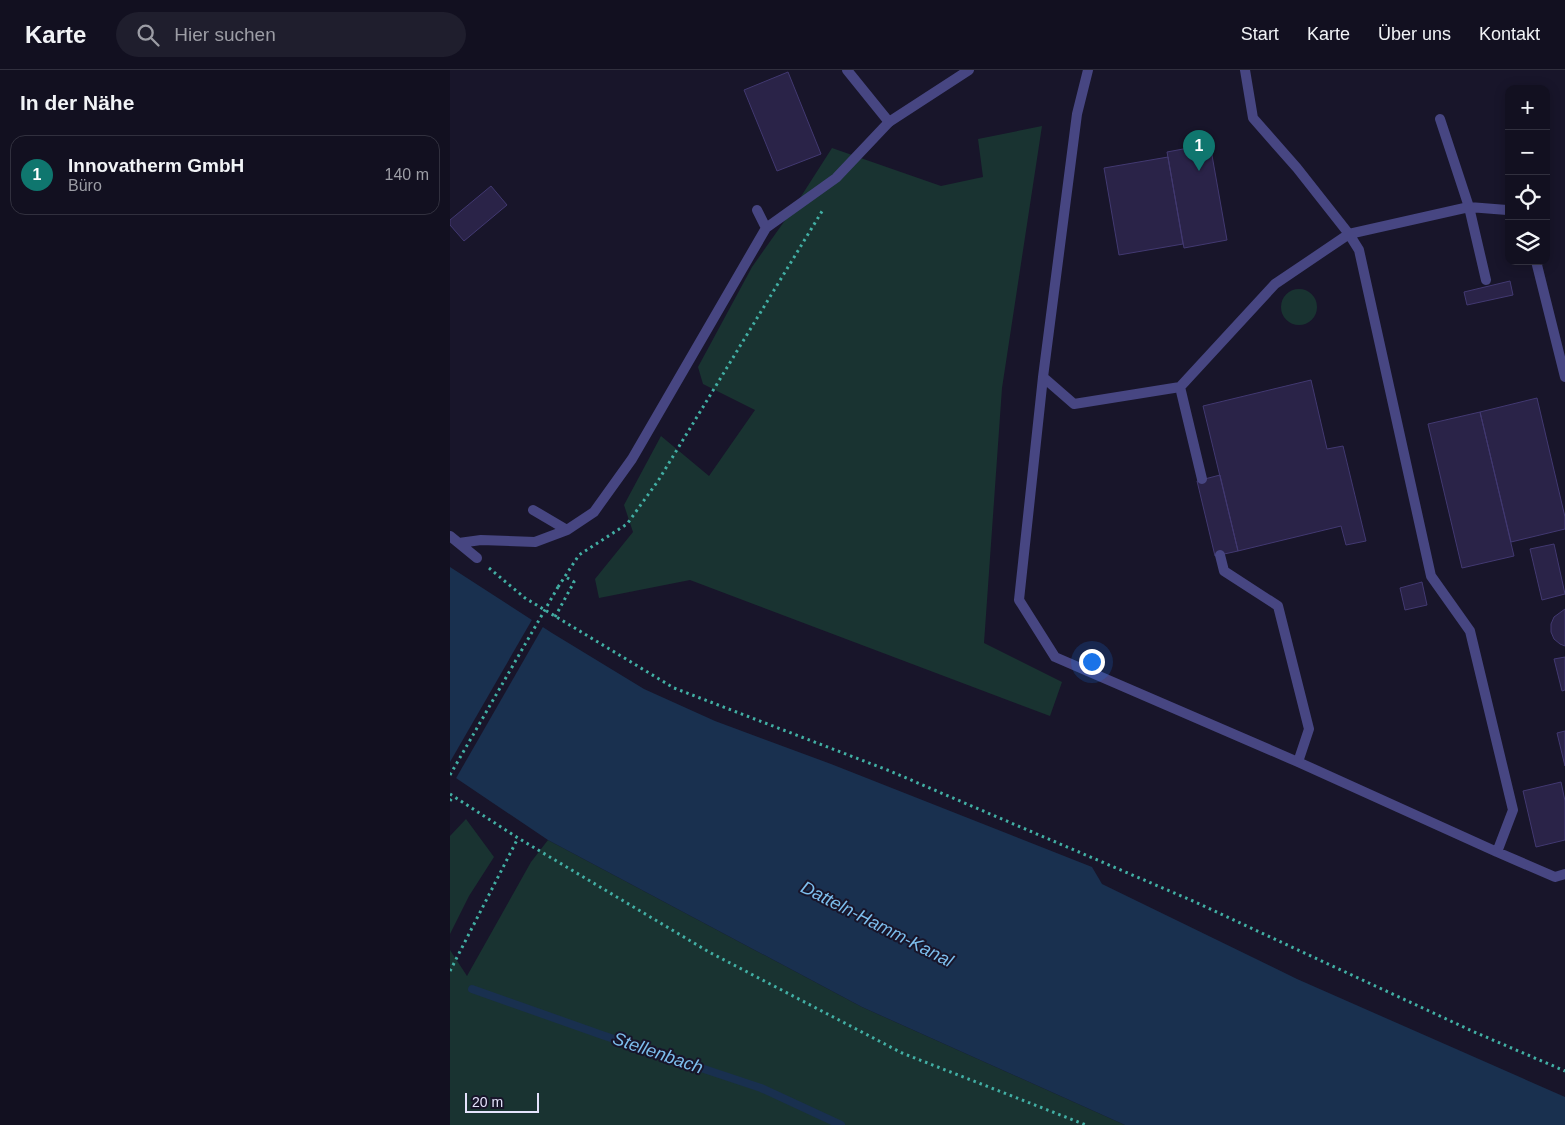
<!DOCTYPE html>
<html lang="de">
<meta charset="utf-8">
<style>
:root{--surface:#121020;--page:#1f1e2d;--text:#f1f3f6;--muted:#9c9da5;--line:#31303e;--accent:#0f766e}
body{margin:0;font-family:Helvetica,sans-serif;background:var(--page);color:var(--text)}
.controls{position:absolute;right:15px;top:15px;display:grid;overflow:hidden;border-radius:10px;box-shadow:0 2px 12px #0003}
.controls button{width:45px;height:45px;display:grid;place-items:center;padding:0;border:0;border-bottom:1px solid var(--line);background:var(--surface);color:var(--text);font:25px sans-serif}
.scale{position:absolute;left:15px;bottom:12px;width:74px;box-sizing:border-box;padding-left:5px;border:2px solid #e4e2fb;border-top:0;font-size:14px;line-height:18px;white-space:nowrap;color:#e4e2fb;-webkit-text-stroke:4px #18152a;paint-order:stroke}
.you{position:absolute;left:641px;top:591px;width:18px;height:18px;margin:-12px;border:4px solid #fff;border-radius:50%;background:#1a73e8;box-shadow:0 0 0 8px #1a73e833}
.badge{display:grid;place-items:center;width:32px;height:32px;border-radius:50%;background:var(--accent);color:#fff;font-size:16px;font-weight:700}
.pin{position:absolute;translate:-50% -41px;filter:drop-shadow(0 1px 2px #0008)}
.pin::after{content:'';position:absolute;top:26px;width:18px;height:15px;background:inherit;clip-path:polygon(0 0,100% 0,50% 100%)}
.list{margin:0;padding:0;list-style:none}
h2{display:flex;justify-content:space-between;align-items:center;height:65px;margin:0;padding:0 20px;font-size:21px}
h2 small{font-size:16px;font-weight:400;color:var(--muted)}
.list li{display:grid;grid-template-columns:32px 1fr auto;gap:15px;align-items:center;box-sizing:border-box;height:80px;margin:0 10px 10px;padding:0 10px;border:1px solid var(--line);border-radius:15px}
.list b{display:block;font-size:19px;white-space:nowrap}
.list p{margin:0;font-size:16px;white-space:nowrap;color:var(--muted)}
.list em{font-size:16px;font-style:normal;color:var(--muted)}
.icon{flex:none;width:28px;height:28px;fill:none;stroke:currentColor;stroke-width:2;stroke-linecap:round;stroke-linejoin:round}
.map{position:relative;flex:none;width:1115px;height:1055px;overflow:hidden}
header{display:flex;align-items:center;gap:30px;box-sizing:border-box;height:70px;padding:0 25px;background:var(--surface);border-bottom:1px solid var(--line)}
header strong{font-size:24px}
nav{display:flex;gap:28px;margin-inline-start:auto;font-size:18px}
.search{width:350px;height:45px;background:var(--page);display:flex;align-items:center;gap:12px;box-sizing:border-box;padding:0 18px;border-radius:28px;color:var(--muted);font-size:19px}
main{display:flex}
aside{flex:1;background:var(--surface)}
.map>svg:first-child{display:block}
.green{fill:#193331}
.water{fill:#19304f}
.pier{fill:#18152a}
.lines{fill:none;stroke-linecap:round;stroke-linejoin:round}
.stream{stroke:#19304f;stroke-width:8}
.building{fill:#2a2348;stroke:#423971}
.path{stroke:#42afa4;stroke-width:3;stroke-dasharray:2.5 4;stroke-linecap:butt}
.lane{stroke:#474682;stroke-width:10}
.street{stroke:#474682;stroke-width:10}
.path-bridge{stroke:#42afa4;stroke-width:3;stroke-dasharray:2.5 4;stroke-linecap:butt}
.labels{text-anchor:middle;dominant-baseline:central;stroke-width:4;stroke-linejoin:round;paint-order:stroke}
.water-label{font-size:18px;font-style:italic;fill:#7dbeed;stroke:#18152a}
</style>
<header>
<strong>Karte</strong>
<div class="search"><svg class="icon" aria-label="search" viewBox="0 0 24 24"><circle cx="10" cy="10" r="6"/><path d="M15 15l6 6"/></svg>Hier suchen</div>
<nav><a>Start</a><a>Karte</a><a>Über uns</a><a>Kontakt</a></nav>
</header>
<main>
<aside>
<h2>In der Nähe<small></small></h2>
<ul class="list">
<li><span class="badge">1</span><div><b>Innovatherm GmbH</b><p>Büro</p></div><em>140 m</em></li>
</ul>
</aside>
<div class="map">
<svg width="1115" height="1055" viewBox="0 0 1115 1055">
<rect width="100%" height="100%" fill="#18152a"/>
<!-- green -->
<path class="green" d="M592,56L552,318L534,573L612,612L600,646L240,510L149,528L145,509L183,462L174,435L211,366L259,406L305,340L253,314L248,297L302,197L343,139L382,78L491,116L533,107L528,69Z
M831 237a18 18 0 1 1 36 0a18 18 0 1 1-36 0Z
M16,749L44,787L19,826L0,864V766Z
M98,770L412,937L675,1055H0V880L17,906L81,792Z"/>
<!-- water -->
<path class="water" d="M0,497L102,563L194,619L265,651L381,694L642,797L652,814L847,909L1115,1027V1055H675L412,937L98,770L0,704Z"/>
<!-- pier -->
<path class="pier" d="M83,548L94,555L5,710L0,707V692Z"/>
<g class="lines">
<!-- stream -->
<path class="stream" d="M22,919L152,965L311,1018L391,1055"/>
</g>
<!-- building -->
<path class="building" d="M338,2L371,84L327,101L294,20Z
M760,74L777,170L734,178L717,82Z
M718,87L733,174L669,185L654,98Z
M41,116L57,135L14,171L0,155V150Z
M1060,211L1063,225L1017,235L1014,222Z
M861,310L877,379L893,376L916,471L896,475L891,456L788,481L753,336Z
M1087,328L1115,447V459L1061,472L1030,342Z
M1030,342L1064,486L1012,498L978,354Z
M770,405L788,481L765,486L747,411Z
M1104,474L1115,524L1092,530L1080,479Z
M972,512L977,535L955,540L950,518Z
M1115,539V576L1110,574L1104,569L1101,562V554L1104,547Z
M1115,587V620L1112,621L1104,589Z
M1115,661V696L1107,663Z
M1111,712L1115,731V770L1086,777L1073,721Z"/>
<g class="lines">
<!-- path -->
<path class="path" d="M39,498L75,528L224,618L440,701L743,831L1022,961L1115,1001
M108,517L129,485L177,454L208,411L374,138
M105,547L124,512L114,506
M0,724L68,768L259,882L452,983L636,1055
M0,731L3,726
M0,901L68,768"/>
<!-- lane -->
<path class="lane" d="M638,0L627,44L593,307L624,334L730,317L752,409
M795,0L803,48L847,98L899,164L1019,137L1036,210
M990,49L1019,137L1057,140L1059,142
M307,140L316,158
M1086,191L1115,307
M593,307L569,530L605,587L848,692L859,659L828,536L774,501L770,485
M730,317L825,214L899,164L909,180L981,506L1020,561L1063,740L1047,782L1105,807L1115,804
M83,440L117,460
M0,466L27,488
M9,473L31,470L85,472L117,460L144,442L182,389L316,158L386,108L439,52
M848,692L1047,782"/>
<!-- street -->
<path class="street" d="M397,0L439,52L519,0"/>
<!-- path-bridge -->
<path class="path-bridge" d="M0,705L108,517"/>
</g>
<g class="labels">
<!-- water labels -->
<g class="water-label">
<text transform="translate(427 854) rotate(27)">Datteln-Hamm-Kanal</text>
<text transform="translate(208 983) rotate(19)">Stellenbach</text>
</g>
</g>
</svg>
<div class="controls">
<button>+</button>
<button>−</button>
<button><svg class="icon" aria-label="locate" viewBox="0 0 24 24"><circle cx="12" cy="12" r="6"/><path d="M12 2v4M12 18v4M2 12h4M18 12h4"/></svg></button>
<button><svg class="icon" aria-label="layers" viewBox="0 0 24 24"><path d="M12 4l9 5-9 5-9-5zM3 14l9 5 9-5"/></svg></button>
</div>
<div class="scale">20 m</div>
<div class="you"></div>
<div class="pin badge" style="left:749px;top:101px">1</div>
</div>
</main>
